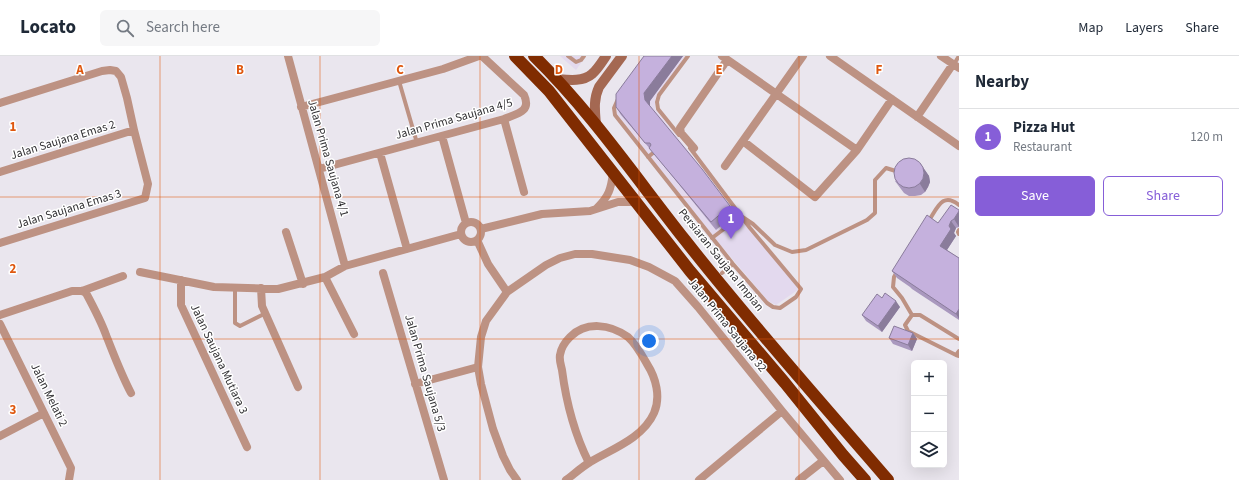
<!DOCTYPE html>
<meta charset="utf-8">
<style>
:root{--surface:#fff;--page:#f6f6f7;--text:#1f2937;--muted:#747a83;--line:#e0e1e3;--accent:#865ed8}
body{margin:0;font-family:"Source Sans 3",sans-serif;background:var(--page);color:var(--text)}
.controls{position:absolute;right:12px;bottom:12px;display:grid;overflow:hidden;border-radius:6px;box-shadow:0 4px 16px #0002}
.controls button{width:36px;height:36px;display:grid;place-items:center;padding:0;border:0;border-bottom:1px solid var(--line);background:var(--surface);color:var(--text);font:20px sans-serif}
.you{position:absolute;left:649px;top:285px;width:14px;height:14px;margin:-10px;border:3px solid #fff;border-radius:50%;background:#1a73e8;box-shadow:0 0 0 6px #1a73e833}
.badge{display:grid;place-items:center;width:26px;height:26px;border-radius:50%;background:var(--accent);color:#fff;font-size:13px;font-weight:700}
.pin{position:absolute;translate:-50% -33px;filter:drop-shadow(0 1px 2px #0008)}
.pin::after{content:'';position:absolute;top:21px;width:14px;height:12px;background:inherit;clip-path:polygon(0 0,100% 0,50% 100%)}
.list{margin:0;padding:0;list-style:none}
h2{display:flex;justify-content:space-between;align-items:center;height:52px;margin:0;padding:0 16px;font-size:17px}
h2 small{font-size:13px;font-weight:400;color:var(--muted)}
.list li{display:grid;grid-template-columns:26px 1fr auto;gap:12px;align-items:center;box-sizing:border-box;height:56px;padding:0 16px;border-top:1px solid var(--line)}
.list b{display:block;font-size:15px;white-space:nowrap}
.list p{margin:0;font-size:13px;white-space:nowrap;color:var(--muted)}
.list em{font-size:13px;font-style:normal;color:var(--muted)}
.actions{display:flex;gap:8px;padding:12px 16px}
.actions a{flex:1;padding:9px 0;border:1px solid var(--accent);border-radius:6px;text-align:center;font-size:14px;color:var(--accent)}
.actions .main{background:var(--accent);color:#fff}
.icon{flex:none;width:22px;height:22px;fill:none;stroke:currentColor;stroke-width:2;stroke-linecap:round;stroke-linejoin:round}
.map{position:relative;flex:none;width:959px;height:424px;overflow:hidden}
header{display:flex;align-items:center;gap:24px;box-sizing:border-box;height:56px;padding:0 20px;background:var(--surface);border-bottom:1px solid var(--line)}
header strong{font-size:19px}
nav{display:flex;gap:22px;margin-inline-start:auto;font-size:14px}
.search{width:280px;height:36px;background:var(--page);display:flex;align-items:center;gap:10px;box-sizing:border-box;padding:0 14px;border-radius:6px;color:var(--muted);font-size:15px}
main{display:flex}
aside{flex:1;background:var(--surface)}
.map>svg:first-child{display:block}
.commercial{fill:#e3d9ee}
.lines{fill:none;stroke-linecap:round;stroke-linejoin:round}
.lane{stroke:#bd9283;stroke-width:4}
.street{stroke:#bd9283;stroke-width:8}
.secondary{stroke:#a46852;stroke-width:10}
.highway{stroke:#802c01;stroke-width:12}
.wall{fill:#a998be}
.shaded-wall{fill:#8a7c9b}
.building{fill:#c5b1dd;stroke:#8a7c9b}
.grid{fill:none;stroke:#df570e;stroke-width:1;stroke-opacity:0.55}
.labels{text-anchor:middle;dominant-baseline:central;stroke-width:3;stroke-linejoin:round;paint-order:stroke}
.street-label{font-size:12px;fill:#313033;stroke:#fff}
.grid-label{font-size:13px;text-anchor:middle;font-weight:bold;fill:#df570e;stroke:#fff;stroke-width:3;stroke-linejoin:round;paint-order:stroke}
</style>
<header>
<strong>Locato</strong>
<div class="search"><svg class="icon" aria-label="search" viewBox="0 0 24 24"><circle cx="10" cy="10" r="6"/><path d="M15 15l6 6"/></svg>Search here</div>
<nav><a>Map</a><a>Layers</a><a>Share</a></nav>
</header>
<main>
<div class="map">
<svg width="959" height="424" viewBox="0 0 959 424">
<rect width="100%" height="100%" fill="#eae6ee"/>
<!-- commercial -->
<path class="commercial" d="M560,0H586L576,14Z
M650,0H685L655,43V53L799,233L776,249L768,245L712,179L617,58L616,52Z"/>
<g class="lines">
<!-- lane -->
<path class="lane" d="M568,0L576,6L581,4L584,0
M954,8L959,0
M399,25L417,87
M618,43L614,52L615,59L733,208L767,247L773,251L780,252L796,241L801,233L750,172L690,92
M679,79L658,53L657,46L659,39L688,0
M648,101L653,97
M928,166C937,153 942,135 959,149
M959,174L958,176L959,178
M712,182L741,160L753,168L775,189L792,196L806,194L867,164L875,157V124L886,112L899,116
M898,214L894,221L893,231L902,242L912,259
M722,217L733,208
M235,232V267L240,270L264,258
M959,295L956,299L959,300
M956,299L908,275L905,269L912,259H920L959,283"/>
<!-- street -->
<path class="street" d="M288,0L345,210
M722,0L857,94
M830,0L959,90
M941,0L959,12
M0,47L102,15L110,14L116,15L121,21L127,42L134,74L148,128L145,142L0,187
M301,51L443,13L479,0
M917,61L953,8
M504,63L524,136
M442,80L466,167
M743,85L815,141L857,94L892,43
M694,92L681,77L680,72L727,4
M380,97L407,193
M725,110L803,0
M319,113L504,63C516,58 532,56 524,39L482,0
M0,116L134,74
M597,152C609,140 611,133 613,117
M461 176a10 10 0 1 1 20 0a10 10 0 1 1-20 0Z
M481,173L542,158L590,155L618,146H632L638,149
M286,176L303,228
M477,184L488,208L507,236
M140,216L214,231L278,233L325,221L345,210L461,178
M383,217L444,424
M325,221L354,278
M181,224V249L247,391
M261,232L262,250L298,331
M82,235L86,237C93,250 101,265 106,279C114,299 121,318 131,337
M0,259L72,235H82L123,220
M0,268L71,412L69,424
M415,328L478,311
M0,380L44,357
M517,424L510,414L503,400L493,373L481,328L478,311L481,281L486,265L507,236L546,209L560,202L575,198H592L630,204L649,211L675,225L698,251L782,355L840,424
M566,424C574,418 582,411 590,406C612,393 643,382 654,357C661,341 656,322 647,308C642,299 636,288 628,281C610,268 586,265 570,281C565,286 561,292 560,299C559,304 561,309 562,314C566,345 575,379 589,407
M699,424L782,355
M799,424L823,405"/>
<!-- secondary -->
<path class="secondary" d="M557,23C568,24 583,26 592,18C597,14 602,6 606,0
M596,69C595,56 593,44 599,31L622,0"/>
<!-- highway -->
<path class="highway" d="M515,0L549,35L690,215L785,327L843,399L865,424
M534,0C591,56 636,122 685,184C750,267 820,345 888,424"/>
</g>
<!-- wall -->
<path class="wall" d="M644,0H683L650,45V51L730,150L735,158L716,174L651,94L621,59L616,51Z
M920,107L929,120L930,126L928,131L925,136L921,139L915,140H909L904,137L895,125Z
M959,154V171L956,172L954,177L956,180L947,194L959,202V264L912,233L910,231L897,222L892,215L938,167Z
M882,242L900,251L882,276L866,265L862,259Z
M913,277L917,283L912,295L893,288L889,282Z"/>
<!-- shaded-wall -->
<path class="shaded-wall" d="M672,0H683L650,45V52L645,44L644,37Z
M920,107L929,120L930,126L928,131L925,136L920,128Z
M959,155V171L954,163Z
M951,165L956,172L954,177L956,180L945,197L940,190L949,170Z
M896,245L900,251L882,276L878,270Z
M959,253V263L956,258Z
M913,277L917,283L912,295L908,289Z"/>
<!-- building -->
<path class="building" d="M644,0H672L644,37L645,44L702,113L730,150L711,166L649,92L651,89L650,87H645L616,51V38Z
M894 117a15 15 0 1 1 30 0a15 15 0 1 1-30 0Z
M951,149L959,154V155L954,163L951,165L949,170L951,173L940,190L959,202V253L956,258L907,225L892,215L927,159L938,167Z
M885,237L896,245L878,270L862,259L877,238L882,242Z
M894,270L913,277L908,289L889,282Z"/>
<!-- grid -->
<path class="grid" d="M160,0V424M320,0V424M480,0V424M639,0V424M799,0V424M0,141H959M0,283H959"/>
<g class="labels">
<!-- street labels -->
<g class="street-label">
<text transform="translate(454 63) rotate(-16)">Jalan Prima Saujana 4/5</text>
<text transform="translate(63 84) rotate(-17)">Jalan Saujana Emas 2</text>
<text transform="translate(328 102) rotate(74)">Jalan Prima Saujana 4/1</text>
<text transform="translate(69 153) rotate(-17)">Jalan Saujana Emas 3</text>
<text transform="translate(721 204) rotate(51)">Persiaran Saujana Impian</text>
<text transform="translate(727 269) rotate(51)">Jalan Prima Saujana 32</text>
<text transform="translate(219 303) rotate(65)">Jalan Saujana Mutiara 3</text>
<text transform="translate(425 317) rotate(74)">Jalan Prima Saujana 5/3</text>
<text transform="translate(49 339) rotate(64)">Jalan Melati 2</text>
</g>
</g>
<g class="grid-label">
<text x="80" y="18">A</text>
<text x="240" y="18">B</text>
<text x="400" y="18">C</text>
<text x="559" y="18">D</text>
<text x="719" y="18">E</text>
<text x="879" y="18">F</text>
<text x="13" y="75">1</text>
<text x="13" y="217">2</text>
<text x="13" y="358">3</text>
</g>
</svg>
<div class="controls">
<button>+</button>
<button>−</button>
<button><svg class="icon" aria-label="layers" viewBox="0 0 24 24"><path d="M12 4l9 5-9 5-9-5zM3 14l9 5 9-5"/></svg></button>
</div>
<div class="you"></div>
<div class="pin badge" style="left:731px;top:183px">1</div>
</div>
<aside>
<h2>Nearby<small></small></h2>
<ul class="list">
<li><span class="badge">1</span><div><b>Pizza Hut</b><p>Restaurant</p></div><em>120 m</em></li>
</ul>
<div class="actions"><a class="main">Save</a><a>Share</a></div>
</aside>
</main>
